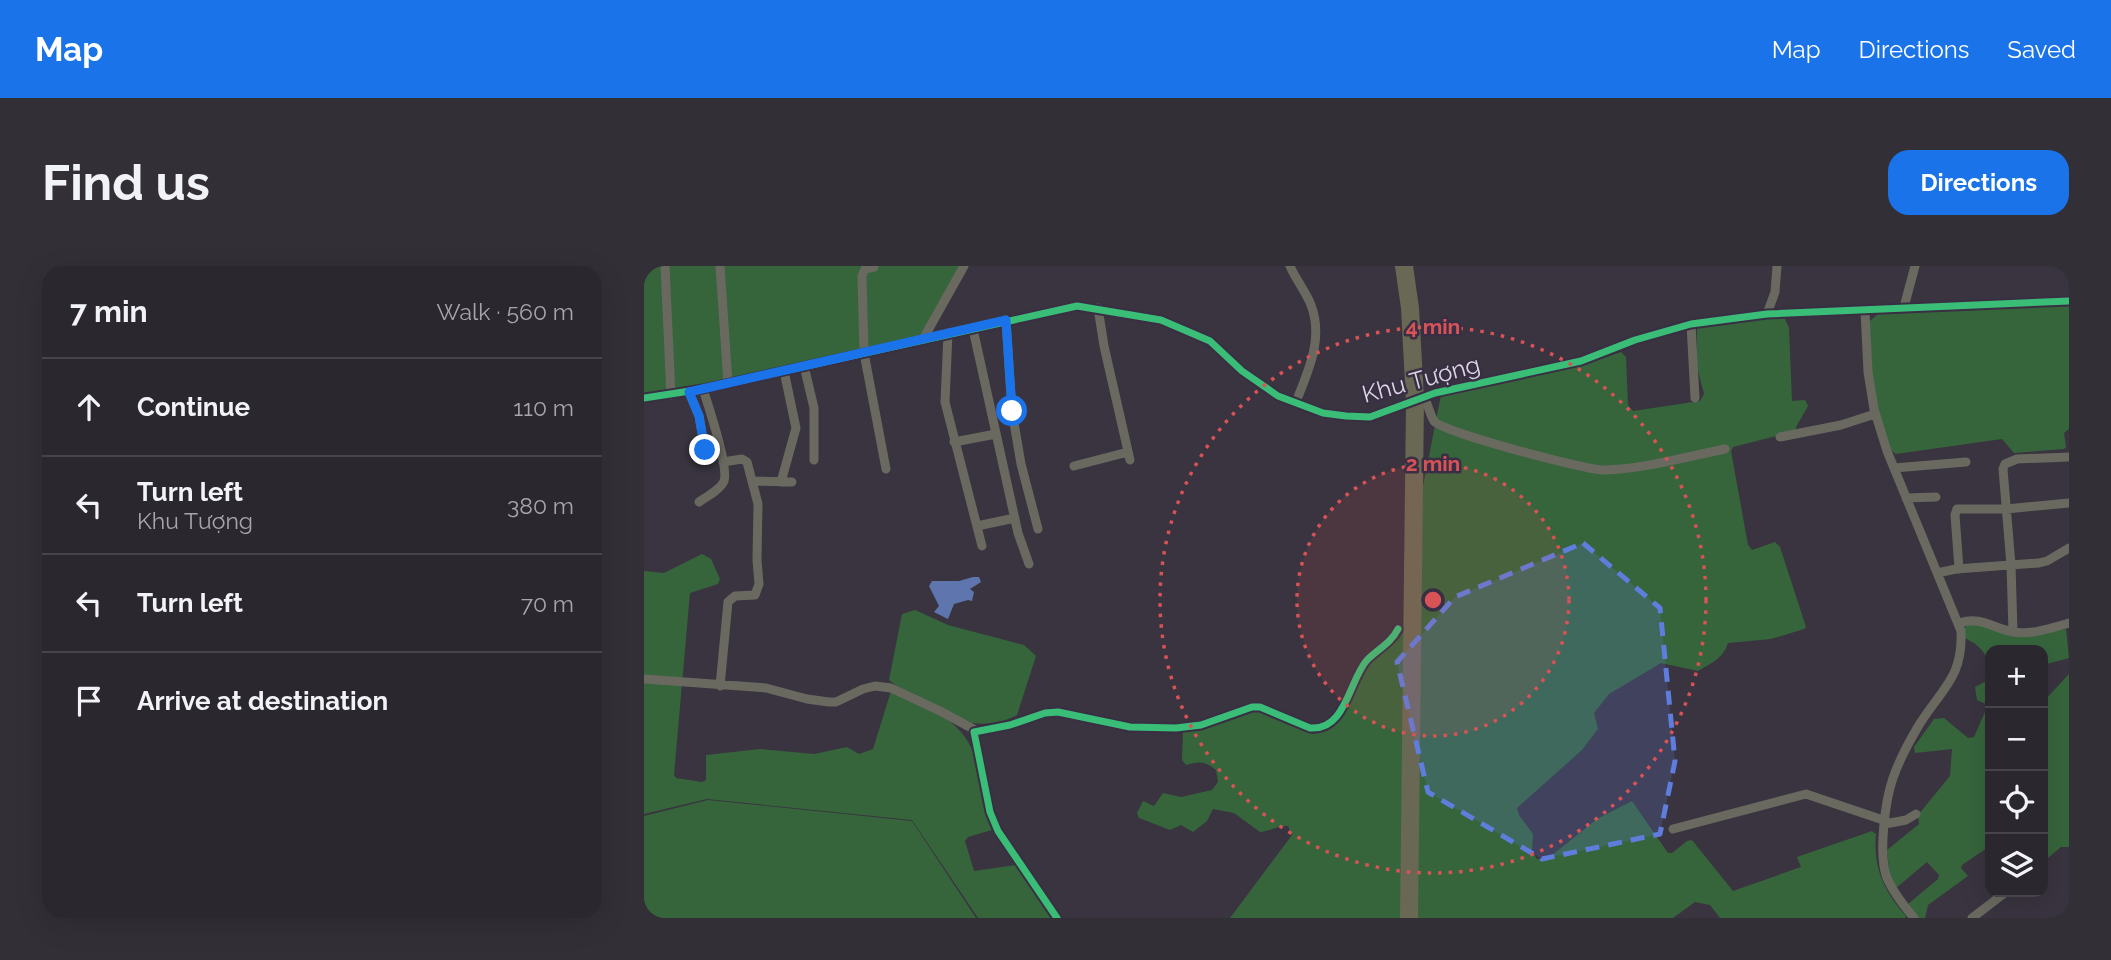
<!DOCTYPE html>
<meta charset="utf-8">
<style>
:root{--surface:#2b272f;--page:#332f37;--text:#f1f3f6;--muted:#a6a5aa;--line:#47444b;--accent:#1a73e8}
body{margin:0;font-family:Raleway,sans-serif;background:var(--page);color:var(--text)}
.controls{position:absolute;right:21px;bottom:21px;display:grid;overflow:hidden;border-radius:14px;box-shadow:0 7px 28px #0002}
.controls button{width:63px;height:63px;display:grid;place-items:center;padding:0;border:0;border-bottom:2px solid var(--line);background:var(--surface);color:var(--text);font:35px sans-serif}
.stop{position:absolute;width:21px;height:21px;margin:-16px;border:5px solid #1a73e8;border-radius:50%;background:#fff}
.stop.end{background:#1a73e8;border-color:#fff;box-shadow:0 2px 7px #0008}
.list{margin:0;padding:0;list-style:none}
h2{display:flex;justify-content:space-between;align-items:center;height:91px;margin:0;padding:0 28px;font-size:30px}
h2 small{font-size:23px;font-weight:400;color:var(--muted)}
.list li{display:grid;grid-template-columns:46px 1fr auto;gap:21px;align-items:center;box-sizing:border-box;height:98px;padding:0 28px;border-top:2px solid var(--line)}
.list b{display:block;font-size:26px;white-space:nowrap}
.list p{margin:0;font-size:23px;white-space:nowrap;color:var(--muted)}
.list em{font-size:23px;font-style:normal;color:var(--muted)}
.icon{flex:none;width:38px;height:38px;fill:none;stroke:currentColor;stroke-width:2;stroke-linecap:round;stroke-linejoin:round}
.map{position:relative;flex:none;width:1425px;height:652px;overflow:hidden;border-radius:21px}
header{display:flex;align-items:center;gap:42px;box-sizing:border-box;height:98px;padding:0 35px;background:var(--accent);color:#fff}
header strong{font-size:33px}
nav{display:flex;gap:38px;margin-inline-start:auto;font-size:24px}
.intro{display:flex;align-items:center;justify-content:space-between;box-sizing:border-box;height:168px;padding:0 42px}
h1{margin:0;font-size:49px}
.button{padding:18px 32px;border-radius:21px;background:var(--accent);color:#fff;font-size:24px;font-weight:700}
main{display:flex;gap:42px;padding:0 42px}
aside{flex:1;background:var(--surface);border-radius:21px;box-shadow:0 7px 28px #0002}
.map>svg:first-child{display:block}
.forest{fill:#36653c}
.water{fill:#5e76ad}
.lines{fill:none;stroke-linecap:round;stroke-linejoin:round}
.minor{stroke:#6a6960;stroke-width:9}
.major{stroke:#686854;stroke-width:10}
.cycleway-casing{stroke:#392f44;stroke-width:11}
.cycleway{stroke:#3abd76;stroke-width:7}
.route{stroke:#1a73e8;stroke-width:9}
.marked{fill:#5f7ddc;fill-opacity:0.2;stroke:#5f7ddc;stroke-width:5;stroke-dasharray:14 9;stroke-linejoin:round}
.ring{fill:none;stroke:#d75356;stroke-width:3.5;stroke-dasharray:3.5 7}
.labels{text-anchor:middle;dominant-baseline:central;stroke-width:5;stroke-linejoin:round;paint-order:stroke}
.street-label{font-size:24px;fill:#dad5e2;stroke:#392f44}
.centre{fill:#d75356;stroke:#392f44;stroke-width:3.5}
.ring-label{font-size:21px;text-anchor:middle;font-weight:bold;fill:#d75356;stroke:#392f44;stroke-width:5;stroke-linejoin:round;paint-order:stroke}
</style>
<header>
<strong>Map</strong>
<nav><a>Map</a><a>Directions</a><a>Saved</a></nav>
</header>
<div class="intro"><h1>Find us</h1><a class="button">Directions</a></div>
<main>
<aside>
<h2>7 min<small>Walk · 560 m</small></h2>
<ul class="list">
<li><svg class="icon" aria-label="ahead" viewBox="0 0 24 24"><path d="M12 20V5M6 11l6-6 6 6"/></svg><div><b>Continue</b></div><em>110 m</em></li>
<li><svg class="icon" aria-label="left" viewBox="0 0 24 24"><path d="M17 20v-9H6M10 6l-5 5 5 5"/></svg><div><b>Turn left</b><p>Khu Tượng</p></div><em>380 m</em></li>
<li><svg class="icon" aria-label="left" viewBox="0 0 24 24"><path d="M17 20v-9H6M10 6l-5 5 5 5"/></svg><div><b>Turn left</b></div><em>70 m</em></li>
<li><svg class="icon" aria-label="arrive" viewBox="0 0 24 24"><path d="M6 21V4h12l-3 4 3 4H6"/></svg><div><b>Arrive at destination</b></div></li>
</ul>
</aside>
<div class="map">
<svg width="1425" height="652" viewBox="0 0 1425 652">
<rect width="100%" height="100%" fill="#39343f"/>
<!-- forest -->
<path class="forest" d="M0,0H318L275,72L48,122L0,129Z
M1425,38V163L1420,167L1422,181L1420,183L1370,187L1358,173L1252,188L1244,182L1232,142L1224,72L1226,55L1235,47Z
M1137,52L1141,53L1145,62L1148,135L1161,134L1164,140L1152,161V165L1089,181L1087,185L1104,279L1108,284L1131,276L1136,281L1162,361L1160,363L1127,373L1084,377C1079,393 1067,397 1054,405L1017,397L965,428L950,447L954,463L938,484L873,542L875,549L889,568L888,585L893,593L907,590L953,553L988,535L1024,587H1028L1043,575L1048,574L1089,625L1157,601L1153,591L1228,565L1232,568C1229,602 1240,625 1262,650L1261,652H1076L1066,639L1051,636L1029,652H586L648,569L644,560C633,559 627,565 616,566L590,547L569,543L563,555L549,566L537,559L526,564L495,552L493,547L499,535L510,540L519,527L537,531L568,524L574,516L572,504C561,495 555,495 542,499L538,494L539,466L541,463L603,444L616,443L668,466L688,460L703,442L722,400L754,374L760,365L770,266L797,129L939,99L977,86L982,91L984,139L989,145L1056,135L1060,128L1053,101V63L1058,58Z
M58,288L67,293L76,313L74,318L46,327L30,509L32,512L58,516L62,514V489L116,483L170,488L203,481L215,488L229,483L247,425C293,448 326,453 336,511C339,530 340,546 348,564L324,571L321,575L330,605L372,599L407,652H334L268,554L63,533L0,548V305L20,307Z
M271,344L304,359L380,379L392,390L373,449C357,457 344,459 327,457L253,420L245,414L258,348Z
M1324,358H1335L1369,370L1422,363L1425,392L1399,399V384H1346V403C1342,385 1335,379 1319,371V363Z
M1425,408V581H1417L1399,596V436Z
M1346,413V580L1318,599L1317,602L1324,610L1284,639L1281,652H1272L1264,638L1294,613L1295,609L1283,596L1252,622L1246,613L1243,584L1275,558L1274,549L1306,510L1308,483L1271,487L1270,481L1290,453L1300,452L1324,472L1330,471L1344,439L1333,434L1331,421Z
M64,534L268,555L332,652H0V550Z"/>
<!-- water -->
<path class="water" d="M329,311H335L337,316L326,323L330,326L328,335L324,334L310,338L304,353L290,346L295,340L285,320L288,315H315Z"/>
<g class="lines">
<!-- minor -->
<path class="minor" d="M21,0L27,129
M76,0L84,117
M646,0C652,14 662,26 667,39C680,73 664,105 652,136
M230,1L221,3L218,10L220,87L242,203
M1260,41L1271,0
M454,42L460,80L486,194
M1221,45L1224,106L1230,143L1243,185L1317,365C1319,412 1298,422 1275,459C1266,474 1255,495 1249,512C1241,535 1234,589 1243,612C1249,626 1260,640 1270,652
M1123,48L1131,26L1133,0
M362,54L368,145L377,198L394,263
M1047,58L1051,132
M329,63L374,267L385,298
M304,67L301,136L338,280
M278,75L320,0
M160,100L170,142V194
M45,126L55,150L61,185
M780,131C784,138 786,149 790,155C797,166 942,204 959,204C1000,203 1041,191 1081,183
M0,132L59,123L433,40L517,54L566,75L598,105L634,130L679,147L702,150L726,151L791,127L937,95L991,74L1047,58L1123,48L1425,35
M1136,171L1197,159L1231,148
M310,176L352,168
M430,200L484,186
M1250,202L1322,196
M108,215L148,216
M137,216L152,162L140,105
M1262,232L1292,231
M55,236C62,231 77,223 80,215C85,201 64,139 59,123
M333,260L371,252
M1315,303L1311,249L1313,243H1362L1425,237
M1293,307L1312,303L1395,297L1403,295L1425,282
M1315,357C1339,350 1347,362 1369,366C1388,369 1407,362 1425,357
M1369,366L1367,299L1359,203L1361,198L1373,193L1425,191
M0,413L122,422L163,433L185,436H192L219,423L231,420L247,422L296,445L333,465
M76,420L84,336L91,330L111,329L115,318L113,294L114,238L103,196L98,193L79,196
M1241,558L1262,554L1272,548
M1029,563L1162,528L1242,555
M413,652L354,565L346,546L330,466L366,459L401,447L414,446L486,461L532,462L557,459L608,441H616L666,462C702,465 705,414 723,394C734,383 747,377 754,363
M1328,652L1362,626"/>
<!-- major -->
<path class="major" d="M756,0L762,42L767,136L761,652
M764,0L770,42L775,133L769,652"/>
<defs>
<path id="cycleway" d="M0,132L59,123L433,40L517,54L566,75L598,105L634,130L679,147L702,150L726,151L791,127L937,95L991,74L1047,58L1123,48L1425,35
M413,652L354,565L346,546L330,466L366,459L401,447L414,446L486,461L532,462L557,459L608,441H616L666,462C702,465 705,414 723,394C734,383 747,377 754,363"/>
</defs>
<!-- cycleway casing -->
<use href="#cycleway" class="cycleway-casing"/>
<!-- cycleway -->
<use href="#cycleway" class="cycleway"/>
</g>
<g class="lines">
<!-- route -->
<path class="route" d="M61,184L55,150L45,126L362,54L368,145"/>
</g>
<!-- marked area -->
<path class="marked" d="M939,277L1016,342L1031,495L1016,568L898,593L784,526L753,396L811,331Z"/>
<!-- distance rings -->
<circle cx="789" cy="334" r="136" fill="#d75356" fill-opacity=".12"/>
<g class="ring">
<circle cx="789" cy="334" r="136"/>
<circle cx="789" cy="334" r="273"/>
</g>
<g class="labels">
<!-- street labels -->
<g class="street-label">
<text transform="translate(777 113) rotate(-15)">Khu Tượng</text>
</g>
</g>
<circle cx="789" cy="334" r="10" class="centre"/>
<g class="ring-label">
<text x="789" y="68">4 min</text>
<text x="789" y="205">2 min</text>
</g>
</svg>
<div class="controls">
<button>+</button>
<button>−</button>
<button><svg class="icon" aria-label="locate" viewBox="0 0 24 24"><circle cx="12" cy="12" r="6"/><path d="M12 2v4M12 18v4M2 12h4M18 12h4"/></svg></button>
<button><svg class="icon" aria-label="layers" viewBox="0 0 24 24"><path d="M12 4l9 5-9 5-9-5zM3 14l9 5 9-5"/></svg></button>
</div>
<div class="stop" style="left:368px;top:145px"></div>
<div class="stop end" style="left:61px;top:184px"></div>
</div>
</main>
